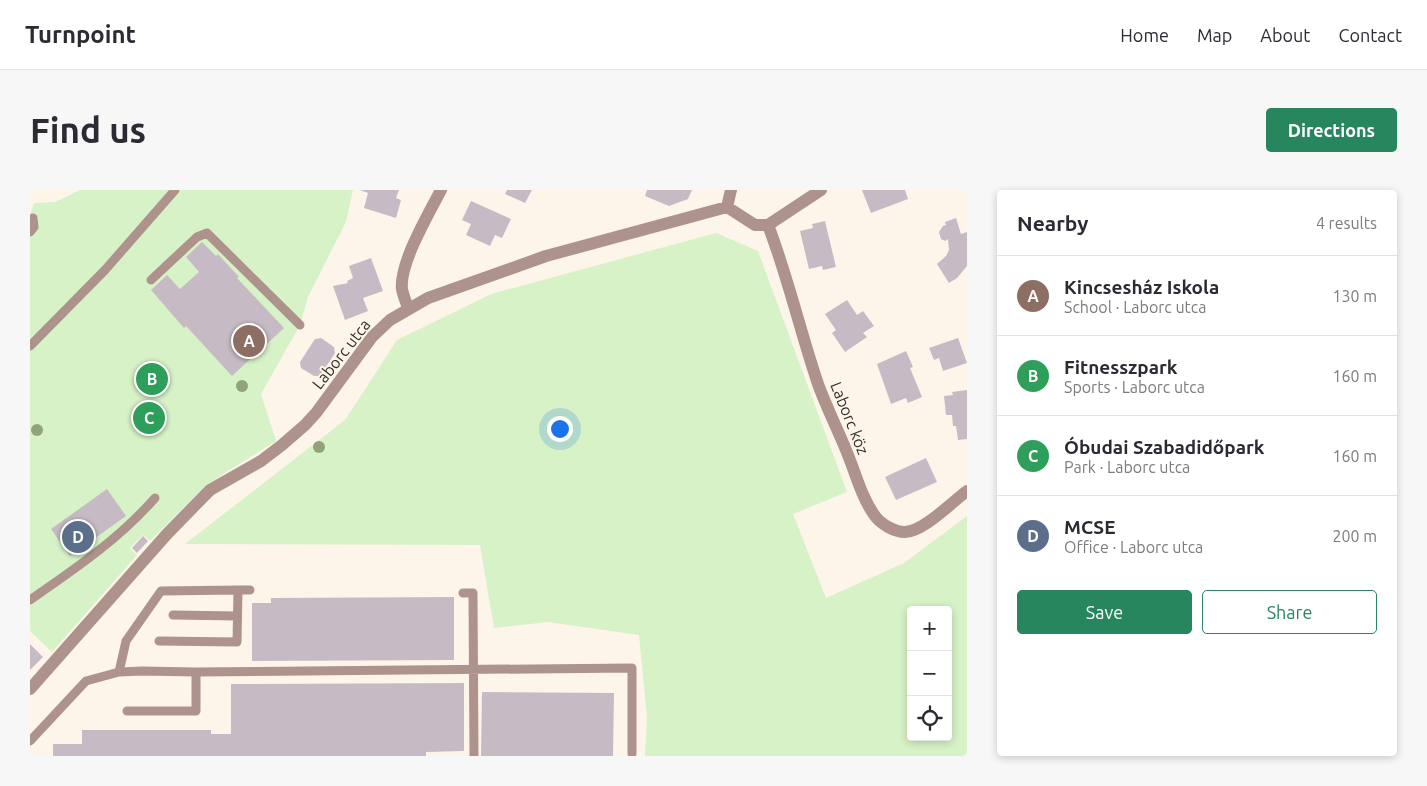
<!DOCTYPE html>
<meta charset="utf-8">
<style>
:root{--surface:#fff;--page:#f7f7f7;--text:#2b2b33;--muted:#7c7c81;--line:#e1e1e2;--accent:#27865e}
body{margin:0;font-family:Ubuntu,sans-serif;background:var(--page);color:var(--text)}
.controls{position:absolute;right:15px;bottom:15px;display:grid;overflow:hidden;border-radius:5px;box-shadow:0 2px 8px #0003}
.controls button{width:45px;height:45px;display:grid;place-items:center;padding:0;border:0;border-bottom:1px solid var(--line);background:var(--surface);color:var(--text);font:25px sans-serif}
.you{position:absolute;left:529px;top:238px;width:18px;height:18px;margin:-12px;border:4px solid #fff;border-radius:50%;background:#1a73e8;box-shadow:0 0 0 8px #1a73e833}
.badge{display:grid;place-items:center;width:32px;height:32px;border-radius:50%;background:var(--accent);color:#fff;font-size:16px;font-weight:700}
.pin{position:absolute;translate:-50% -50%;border:2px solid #fff;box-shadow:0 1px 5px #0006}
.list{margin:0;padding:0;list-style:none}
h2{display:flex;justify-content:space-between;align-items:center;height:65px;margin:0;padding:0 20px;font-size:21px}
h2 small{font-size:16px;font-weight:400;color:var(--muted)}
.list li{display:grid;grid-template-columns:32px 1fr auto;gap:15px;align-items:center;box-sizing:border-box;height:80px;padding:0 20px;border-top:1px solid var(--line)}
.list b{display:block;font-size:19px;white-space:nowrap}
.list p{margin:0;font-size:16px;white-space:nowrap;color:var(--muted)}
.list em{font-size:16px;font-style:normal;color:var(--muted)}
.actions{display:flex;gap:10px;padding:15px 20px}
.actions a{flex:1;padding:11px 0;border:1px solid var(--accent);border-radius:5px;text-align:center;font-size:18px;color:var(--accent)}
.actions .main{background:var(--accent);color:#fff}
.icon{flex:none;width:28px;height:28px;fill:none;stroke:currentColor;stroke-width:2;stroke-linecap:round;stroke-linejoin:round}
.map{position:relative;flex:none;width:937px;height:566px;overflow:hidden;border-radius:5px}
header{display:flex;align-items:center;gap:30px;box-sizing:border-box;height:70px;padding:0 25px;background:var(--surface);border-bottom:1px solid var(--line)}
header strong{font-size:24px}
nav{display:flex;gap:28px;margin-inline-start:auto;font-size:18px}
.intro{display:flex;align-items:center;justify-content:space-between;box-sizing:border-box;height:120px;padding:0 30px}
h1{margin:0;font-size:35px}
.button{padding:12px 22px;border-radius:5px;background:var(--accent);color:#fff;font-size:18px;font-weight:700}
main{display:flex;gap:30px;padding:0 30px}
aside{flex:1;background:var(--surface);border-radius:5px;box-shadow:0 2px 8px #0003}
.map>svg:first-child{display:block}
.green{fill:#d7f2c6;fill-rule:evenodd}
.building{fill:#c6bbc4}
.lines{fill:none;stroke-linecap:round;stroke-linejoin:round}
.service{stroke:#ad938b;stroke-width:9}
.minor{stroke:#ad938b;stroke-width:12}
.tree{fill:#93a379}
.labels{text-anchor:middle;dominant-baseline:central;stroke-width:4;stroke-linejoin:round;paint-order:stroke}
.street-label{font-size:16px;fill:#322f2a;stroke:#fef5ea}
</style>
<header>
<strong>Turnpoint</strong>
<nav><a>Home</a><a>Map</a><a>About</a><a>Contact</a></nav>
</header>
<div class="intro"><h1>Find us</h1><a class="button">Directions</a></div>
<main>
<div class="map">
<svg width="937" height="566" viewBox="0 0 937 566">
<rect width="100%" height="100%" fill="#fef5ea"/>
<!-- green -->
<path class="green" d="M50,0H323L316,32L278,107L270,135L231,204L246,251L176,295L120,351L113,345L100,358L107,365L22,462L0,441V25L4,13L25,12Z
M686,43L728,61L817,302L763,324L796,408L874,373L937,326V566H615L617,527L609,445L518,432L464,438L450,355L155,354L315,230L367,150L461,104ZM881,420H918V547H881Z"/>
<!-- building -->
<path class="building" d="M330,0H369L366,8L371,10L366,28L334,18L338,3Z
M477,0H502L495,13L475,4Z
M617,0H662L658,9L639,16L615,6Z
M832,0H875L878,9L841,23Z
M441,11L481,29L472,48L465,45L460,56L436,45L441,34L432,30Z
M926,28L931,44L937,42V76L927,88L919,93L907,74L916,66L919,60L918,49L915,51L911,49L909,42L913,36L916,35L915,32Z
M795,31L806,77L793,80L792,76L779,79L770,41L783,38L782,34Z
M172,52L186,66L188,64L209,87L207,88L254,138L202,186L156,136L154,138L121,100L137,85L150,99L169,82L156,67Z
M341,68L353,101L333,108L338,121L315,130L303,96L318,93L317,91L323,88L319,76Z
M817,110L827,125L833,121L844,136L833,143L837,147L815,162L802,143L806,140L795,124Z
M291,148L304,157L305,163L290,186H284L271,178L270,172L285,149Z
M928,148L937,173L913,181L909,168L904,170L899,158Z
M876,161L883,177L880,178L892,207L878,213L876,208L861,214L847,174Z
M937,200V249L928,250L926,236H923L922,225H916L914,206L923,205L922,202Z
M896,268L907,292L866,310L855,287Z
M77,299L96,326L40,366L21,339Z
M113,346L118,351L107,363L102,358Z
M424,407V470L222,471V413H241V408Z
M0,454L13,467L0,480Z
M434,493V561L396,562V566H23V554H52V540H181V544H201V494Z
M452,502L584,503L583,566H451Z"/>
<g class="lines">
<!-- service -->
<path class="service" d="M0,42L4,37L3,28
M121,90L167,47L177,43L270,135
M0,156L75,80L145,0
M433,403H443L444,566
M0,410C45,379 89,349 125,308
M143,425L207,426
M129,451L207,452L208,400H220
M89,482L96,451L131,401L208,400
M97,521H166V482
M0,551L56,491L89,482L112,481L166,482L602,478V564"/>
<!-- minor -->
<path class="minor" d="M697,17L701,0
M738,35C758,87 770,141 788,194C796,216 807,238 816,260C825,281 831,307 845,326C851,334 864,342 875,342C893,342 922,312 937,301
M378,118C376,112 373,105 372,99C369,74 399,23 411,0
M0,499L137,344L180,300L231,271L252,255L275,235L286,223L342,147L360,130L398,108L516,66L697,17L725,35H738L791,0"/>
</g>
<!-- trees -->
<g class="tree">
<circle cx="212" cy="196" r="6"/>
<circle cx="7" cy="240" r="6"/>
<circle cx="289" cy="257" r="6"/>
</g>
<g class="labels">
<!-- street labels -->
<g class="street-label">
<text transform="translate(311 164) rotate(-52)">Laborc utca</text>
<text transform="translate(820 228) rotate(68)">Laborc köz</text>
</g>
</g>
</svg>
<div class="controls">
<button>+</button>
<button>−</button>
<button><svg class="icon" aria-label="locate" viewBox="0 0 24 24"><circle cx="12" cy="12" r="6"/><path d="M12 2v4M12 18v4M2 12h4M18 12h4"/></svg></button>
</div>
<div class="you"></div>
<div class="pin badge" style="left:219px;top:151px;background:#8d6e63">A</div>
<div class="pin badge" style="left:122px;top:189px;background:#2e9e5b">B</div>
<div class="pin badge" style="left:119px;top:228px;background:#2e9e5b">C</div>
<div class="pin badge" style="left:48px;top:347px;background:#5c6f8a">D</div>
</div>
<aside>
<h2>Nearby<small>4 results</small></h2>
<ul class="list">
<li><span class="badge" style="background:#8d6e63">A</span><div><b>Kincsesház Iskola</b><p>School · Laborc utca</p></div><em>130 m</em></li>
<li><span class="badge" style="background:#2e9e5b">B</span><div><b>Fitnesszpark</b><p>Sports · Laborc utca</p></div><em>160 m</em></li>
<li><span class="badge" style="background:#2e9e5b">C</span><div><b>Óbudai Szabadidőpark</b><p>Park · Laborc utca</p></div><em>160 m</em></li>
<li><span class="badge" style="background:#5c6f8a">D</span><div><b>MCSE</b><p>Office · Laborc utca</p></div><em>200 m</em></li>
</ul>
<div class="actions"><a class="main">Save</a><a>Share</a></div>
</aside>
</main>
